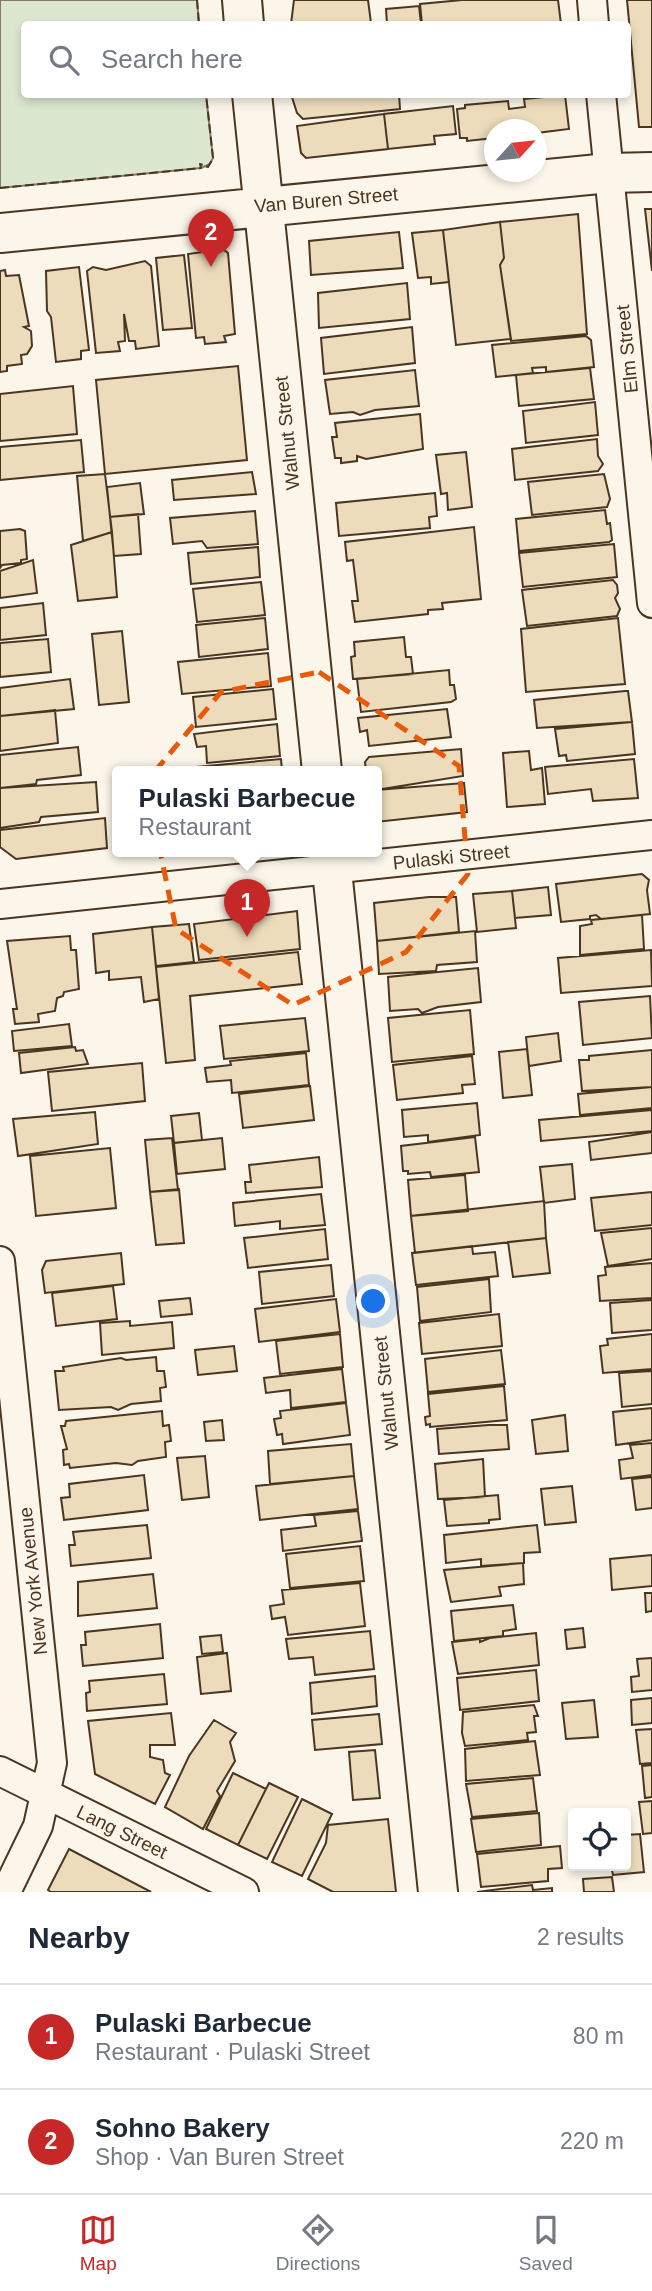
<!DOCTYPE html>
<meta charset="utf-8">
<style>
:root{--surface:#fff;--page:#f6f6f7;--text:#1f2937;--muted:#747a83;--line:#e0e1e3;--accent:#c62828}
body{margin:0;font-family:Arial,sans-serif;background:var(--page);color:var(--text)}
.controls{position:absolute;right:21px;bottom:21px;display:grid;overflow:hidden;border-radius:7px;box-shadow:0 4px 10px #0003}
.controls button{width:63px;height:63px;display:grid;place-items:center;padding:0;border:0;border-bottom:2px solid var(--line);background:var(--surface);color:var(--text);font:35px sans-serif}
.compass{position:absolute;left:484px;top:119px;width:63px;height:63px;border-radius:50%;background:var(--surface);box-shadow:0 4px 10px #0003;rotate:63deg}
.you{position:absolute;left:374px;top:1302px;width:24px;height:24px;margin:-18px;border:5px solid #fff;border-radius:50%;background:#1a73e8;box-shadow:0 0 0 10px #1a73e833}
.badge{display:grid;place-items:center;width:46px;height:46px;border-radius:50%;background:var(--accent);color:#fff;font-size:23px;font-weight:700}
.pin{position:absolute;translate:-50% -58px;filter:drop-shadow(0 2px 4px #0008)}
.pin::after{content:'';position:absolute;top:37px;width:24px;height:21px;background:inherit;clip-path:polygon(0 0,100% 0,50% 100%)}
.popup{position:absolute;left:112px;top:766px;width:270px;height:91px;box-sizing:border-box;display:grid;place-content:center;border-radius:7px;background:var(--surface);filter:drop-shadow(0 2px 5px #0005);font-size:23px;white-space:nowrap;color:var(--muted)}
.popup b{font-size:26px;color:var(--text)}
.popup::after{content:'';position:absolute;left:50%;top:100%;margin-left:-14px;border:14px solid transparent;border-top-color:var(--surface)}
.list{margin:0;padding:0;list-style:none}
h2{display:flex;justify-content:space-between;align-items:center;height:91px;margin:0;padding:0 28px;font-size:30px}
h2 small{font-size:23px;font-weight:400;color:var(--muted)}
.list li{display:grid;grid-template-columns:46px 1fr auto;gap:21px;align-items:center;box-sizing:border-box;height:105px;padding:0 28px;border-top:2px solid var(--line)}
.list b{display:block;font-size:26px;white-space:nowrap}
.list p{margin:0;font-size:23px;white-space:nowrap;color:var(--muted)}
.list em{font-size:23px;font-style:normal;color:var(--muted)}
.icon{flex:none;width:38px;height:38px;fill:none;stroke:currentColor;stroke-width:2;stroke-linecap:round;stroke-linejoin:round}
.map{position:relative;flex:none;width:652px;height:1892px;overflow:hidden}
.search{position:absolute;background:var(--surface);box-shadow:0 4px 10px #0003;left:21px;right:21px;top:21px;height:77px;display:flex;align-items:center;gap:18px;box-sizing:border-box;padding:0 24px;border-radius:7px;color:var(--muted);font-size:26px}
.sheet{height:301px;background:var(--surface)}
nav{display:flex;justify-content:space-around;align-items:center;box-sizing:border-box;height:98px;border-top:2px solid var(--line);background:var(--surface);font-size:19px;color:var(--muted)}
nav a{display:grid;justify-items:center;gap:4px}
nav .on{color:var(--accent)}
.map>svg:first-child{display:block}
.green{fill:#dce7d0;stroke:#887966;stroke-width:2}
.building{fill:#ecdcbc;stroke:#4a3520;stroke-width:2}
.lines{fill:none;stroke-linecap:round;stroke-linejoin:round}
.street-casing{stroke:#4a3520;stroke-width:32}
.secondary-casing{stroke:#4a3520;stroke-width:42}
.street{stroke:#fbf6e9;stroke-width:28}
.secondary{stroke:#fbf6e9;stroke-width:38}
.fence{stroke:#4a3520;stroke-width:2;stroke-dasharray:9 3.5;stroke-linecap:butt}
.marked{fill:none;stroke:#e8590c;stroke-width:5;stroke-dasharray:14 9;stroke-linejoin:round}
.labels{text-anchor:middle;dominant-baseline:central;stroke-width:5;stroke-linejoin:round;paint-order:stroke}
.street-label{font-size:19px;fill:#4a3520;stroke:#fbf6e9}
</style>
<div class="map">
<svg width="652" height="1892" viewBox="0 0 652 1892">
<rect width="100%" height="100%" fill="#fbf6e9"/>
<!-- green -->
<path class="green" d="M0,0H197L199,24H24V94L206,95L213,158L210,164L201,168L0,188Z"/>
<!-- building -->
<path class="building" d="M294,0H368L371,23L291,24Z
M462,0H558L561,24H422L420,4Z
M627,0H652V127H639Z
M419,6L421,24H387L386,9Z
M291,94H399L400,109L303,119L297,113Z
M565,95L569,129L536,133V130H494V138L467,141V138H460L457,109L465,108V105L508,101L509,109L525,107L524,99Z
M453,106L456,134L434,136L435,144L388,149L384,114Z
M384,114L388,149L306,158L301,153L297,126Z
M645,209H652V271Z
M578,214L587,334L511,341L500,265L504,258L500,222Z
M500,222L504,258L500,265L511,339L456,345L443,230Z
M443,230L449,282L431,284V277L418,278L412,233Z
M399,232L403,268L311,275L309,241Z
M223,249L228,253L235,334L224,336L226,342L205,344L204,337L196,338L188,254Z
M184,255L192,328L163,330L156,258Z
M145,261L151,266L159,346L136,349L135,341H129L124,314L125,341L118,342L120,351L96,353L87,271L93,267L106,270Z
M79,267L89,350L81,351V359L56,362L51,317L47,311L46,271Z
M5,270L6,276L19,275L29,326L24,327L31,331L32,346L27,354L21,355L22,364L7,366V371L0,372V271Z
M407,283L410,319L319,328L318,293Z
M412,327L415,363L324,374L321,338Z
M586,336L591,340L594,367L546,372V367L532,368L533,373L496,377L492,345Z
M238,366L247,460L105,474L96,380Z
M590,368L594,399L519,406L516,375Z
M415,370L419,406L375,410L360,415L353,412L330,414L325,380Z
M73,386L77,434L0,441V394Z
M595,402L598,435L526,443L523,411Z
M420,414L423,449L366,459L357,456V461L341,463V458H335L332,437H337L335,423Z
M597,439L598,456L603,464L598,471L515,480L512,449Z
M81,440L84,472L0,480V447Z
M466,452L472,507L448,510L447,493L441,494L436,455Z
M252,472L256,494L174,500L172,480Z
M105,474L112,532L83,541L77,476Z
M604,474L610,499L607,507L532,515L528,482Z
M140,483L144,514L110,517L107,487Z
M435,493L437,516L429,517L430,528L339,536L336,503Z
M605,510L607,524L610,523L612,540L609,542L519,551L516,519Z
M255,511L258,544L207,548L202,541L173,544L170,518Z
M138,514L141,554L114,556L110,517Z
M474,527L481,599L442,603L443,609L428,610V614L355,622L352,601H358L353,560L347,561L345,542Z
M20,529L25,531L27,559L21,560V563L2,565L0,568V531Z
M112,532L117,597L78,601L71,545Z
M614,544L617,577L523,587L519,553Z
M258,547L260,577L191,584L188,553Z
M33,560L37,593L0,598V571Z
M613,580L617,585L618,593L615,598L620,609L617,616L527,626L522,590Z
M261,582L265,615L197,622L193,589Z
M43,603L46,635L0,640V608Z
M265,618L268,649L199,657L196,625Z
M618,618L625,684L526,692L521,629Z
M122,631L129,702L99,705L92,634Z
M404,637L406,657H411L413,674L353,679L351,657L355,656L354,642Z
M48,639L51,672L0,677V643Z
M268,653L271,686L182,694L178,662Z
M449,670L450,685H454L456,699L451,702L361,712L357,679Z
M70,679L74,709L0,716V688Z
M273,689L276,719L196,727L193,697Z
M625,691H628L632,722L537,728L534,700Z
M447,709L451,737L369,746L367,730L360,732L358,718Z
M55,710L58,743L0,751V716Z
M632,722L635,754L567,761L566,755L559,756L555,729Z
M277,724L280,756L207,763L206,746L197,747L194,734Z
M78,747L81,775L37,780L36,784L0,788V755Z
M461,749L463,776L376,790V771H366L365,762L369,757Z
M529,751L531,770L542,768L545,804L507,807L503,753Z
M281,759L282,771H197V767Z
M634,759L638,798L593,801L591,789L548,794L545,767Z
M96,782L98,812L41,817L39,822L0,828V788Z
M464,783L467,812L376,822V790Z
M105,818L107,848L16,859L0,847V830Z
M642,874L649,880L647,890L650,914L601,919L596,915L590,916V919L561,922L556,884Z
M548,887L551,915L515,918L512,891Z
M512,891L516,928L477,932L473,894Z
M429,897H456L459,932L377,941L374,903Z
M297,911L300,949L199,960L194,924Z
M642,915L644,949L580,955V926L592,924L591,920Z
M189,924L194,962L156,966L152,927Z
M152,927L159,999L144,1002L141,977L109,980V971L96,973L93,934Z
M475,931L477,962L437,965L436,971L379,974L377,941Z
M70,936L71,950H76L79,989L64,992L63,996L57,998L55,1011L38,1014L39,1022L15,1024L13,1009H17L7,941Z
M651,950L652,986L561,993L558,958Z
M298,952L302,984L190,996L195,1060L166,1063L156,967Z
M478,968L481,1002L438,1007L422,1013L418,1009L390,1011L388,977Z
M650,996L652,1038L583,1045L579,1002Z
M470,1010L474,1054L392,1062L388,1018Z
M305,1018L309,1051L224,1059L220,1026Z
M69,1024L72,1046L14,1051L12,1031Z
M558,1033L561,1061L529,1066L526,1037Z
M75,1047L76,1051L83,1050L88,1064L21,1073L19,1053Z
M527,1049L532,1095L503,1098L499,1052Z
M652,1050V1087L582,1091L579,1060H589V1056Z
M306,1053L309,1085L232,1093L231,1080L207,1082L205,1068L231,1065L230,1061Z
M472,1056L475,1084L462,1085L463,1093L397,1100L393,1065Z
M142,1063L145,1101L52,1111L48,1072Z
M310,1086L314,1120L243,1128L239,1094Z
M652,1087V1108L580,1115L578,1094Z
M477,1103L480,1135L428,1142V1135L404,1137L402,1110Z
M652,1110V1131L541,1141L539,1120Z
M95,1112L98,1144L18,1156L13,1119Z
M199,1113L202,1140L174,1143L171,1116Z
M652,1132V1153L591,1160L589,1142Z
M475,1137L479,1172L431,1177L430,1172L408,1174V1171H403L401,1146Z
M172,1138L178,1190L150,1192L145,1140Z
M222,1138L225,1169L177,1174L174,1143Z
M110,1148L116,1208L36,1216L30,1156Z
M319,1157L322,1187L246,1193L245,1182H251L249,1165Z
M572,1164L575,1199L544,1203L540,1167Z
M465,1175L468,1211L411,1216L408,1180Z
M179,1189L184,1243L156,1245L150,1192Z
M652,1192V1225L595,1231L591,1198Z
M321,1194L325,1225L280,1229V1221L235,1226L233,1203Z
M544,1201L546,1238L415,1253L411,1216Z
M652,1228V1259L608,1266L601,1233Z
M325,1229L328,1259L248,1268L244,1238Z
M546,1238L550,1273L513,1277L508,1242Z
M472,1246L473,1254L495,1252L498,1276L416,1285L412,1253Z
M121,1253L124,1284L45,1293L42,1270L46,1261Z
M652,1263V1298L600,1301L598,1276L606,1275L605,1267Z
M331,1265L334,1296L262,1304L259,1272Z
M489,1279L491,1312L420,1321L417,1287Z
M113,1286L117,1319L56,1326L52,1293Z
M190,1298L192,1314L161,1317L159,1301Z
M336,1299L340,1332L259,1342L255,1309Z
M652,1300V1330L612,1333L610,1303Z
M499,1314L502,1346L422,1354L419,1323Z
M130,1321V1326L172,1322L174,1348L102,1355L100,1323Z
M340,1334L343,1367L280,1374L276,1341Z
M652,1334V1369L603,1373L600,1346L608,1345L607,1339Z
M234,1346L237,1371L198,1375L195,1350Z
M501,1350L505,1384L428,1392L425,1359Z
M156,1357L157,1371H164L166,1387L160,1388L161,1401L131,1404L118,1410L111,1407L59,1410L55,1371H64L63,1367L121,1358L126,1360Z
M342,1369L346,1402L291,1408L290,1390L266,1393L264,1378Z
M652,1371V1404L622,1407L619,1373Z
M504,1386L507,1420L430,1427V1424L426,1425L425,1417L430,1416L428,1394Z
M346,1403L350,1435L283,1444L282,1434L277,1435L274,1419L281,1418L280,1411Z
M652,1408V1440L616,1445L613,1412Z
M162,1411L163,1426L169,1425L171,1441L165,1442L166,1457L138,1461L132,1465L116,1463L70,1468L69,1464L64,1465L63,1450L67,1449L61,1426H65L66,1421Z
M565,1415L568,1451L536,1454L532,1420Z
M222,1420L224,1440L206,1441L204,1422Z
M489,1425H507L509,1449L439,1454L437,1429Z
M652,1443V1475L621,1479L619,1460L633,1458L630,1445Z
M351,1444L354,1476L270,1484L268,1451Z
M205,1456L209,1497L182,1500L177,1458Z
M483,1459L485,1497L438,1499L435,1464Z
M144,1475L148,1510L64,1520L61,1498L70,1497L69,1484Z
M354,1476L358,1509L260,1520L256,1486Z
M652,1477V1508L636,1510L632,1479Z
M572,1486L576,1522L545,1525L541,1489Z
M498,1495L500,1519L489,1520V1523L447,1526L444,1500Z
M358,1511L362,1541L283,1551L281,1530L316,1526L314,1515Z
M147,1525L151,1558L71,1566L69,1545H75L73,1532Z
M537,1525L540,1552L524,1553V1563L481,1566V1559L446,1563L444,1535Z
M360,1546L364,1581L290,1588L286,1554Z
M652,1555V1586L612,1590L610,1559Z
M523,1563L524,1584L499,1587L501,1596L451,1602L444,1570Z
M153,1574L157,1608L78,1616V1582Z
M360,1583L365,1626L288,1635L285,1617L272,1619L270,1606L284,1604L282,1590Z
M645,1593H652V1611L646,1612Z
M513,1605L516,1629L503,1631V1636L454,1641L451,1611Z
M160,1624L163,1658L83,1666L81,1645H86L85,1632Z
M583,1628L585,1647L567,1649L565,1630Z
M370,1631L374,1669L315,1675L313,1657L289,1659L286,1639Z
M536,1633L539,1665L458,1674L452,1642L480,1639V1642L490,1638Z
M221,1635L223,1652L202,1654L200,1637Z
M227,1653L231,1691L201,1694L197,1657Z
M652,1658V1690L632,1692L631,1677L639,1676L637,1659Z
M536,1670L539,1701L460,1710L457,1678Z
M164,1674L167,1704L87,1711L86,1693L90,1692L89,1681Z
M375,1676L377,1706L312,1714L310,1683Z
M652,1698V1723L632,1725L631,1700Z
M594,1700L598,1737L566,1739L562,1703Z
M534,1705L538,1716H534L536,1732L527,1733L528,1740L465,1746L462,1733L463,1712Z
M171,1713L175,1745H150V1757L163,1760L165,1773L170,1775L155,1804L95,1774L88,1721Z
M379,1714L382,1744L315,1750L312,1720Z
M214,1720L236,1733L230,1742L235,1761L217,1791L220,1796L203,1829L165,1807L189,1756Z
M652,1729V1763L640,1764L636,1730Z
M535,1741L540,1775L466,1781L465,1749Z
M375,1750L380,1798L353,1800L349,1752Z
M652,1765V1797L645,1798L642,1766Z
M233,1773L266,1789L238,1845L206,1829Z
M533,1778L537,1811L472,1817L466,1784Z
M269,1783L298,1797L267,1859L238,1845Z
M302,1799L332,1814L302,1876L272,1862Z
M652,1801V1833L643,1834L639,1802Z
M539,1813L541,1845L476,1852L471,1819Z
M388,1819L396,1892H333L308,1879L326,1843L328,1825Z
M640,1834L644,1872L613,1875L611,1866H626V1835Z
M560,1846L562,1868L548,1869V1881L481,1887L477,1854Z
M69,1849L151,1892H51L48,1890Z
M612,1877L614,1892H584L583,1879Z
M532,1885L533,1890L552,1888V1892H477Z"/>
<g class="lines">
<defs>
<path id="street" d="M592,0L594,24
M601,94L652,603
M0,904L652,835
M0,1261L52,1763L38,1826L6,1892
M0,1771L244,1892"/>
<path id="secondary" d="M242,0L244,24
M252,94L322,771
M0,233L609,173L652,172
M330,851L438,1892"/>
</defs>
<!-- street casing -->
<use href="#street" class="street-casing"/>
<!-- secondary casing -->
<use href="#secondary" class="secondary-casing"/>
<!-- street -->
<use href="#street" class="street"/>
<!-- secondary -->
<use href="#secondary" class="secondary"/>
<!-- fence -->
<path class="fence" d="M197,0L199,24
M0,188L201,168L200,164L208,167L213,158L206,94"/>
</g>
<!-- marked area -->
<path class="marked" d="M319,672L459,766L468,874L406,952L293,1005L176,929L146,782L221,692Z"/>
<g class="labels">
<!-- street labels -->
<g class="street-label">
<text transform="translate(326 200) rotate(-5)">Van Buren Street</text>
<text transform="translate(627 349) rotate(-96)">Elm Street</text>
<text transform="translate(287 433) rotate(-96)">Walnut Street</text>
<text transform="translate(451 857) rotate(-6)">Pulaski Street</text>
<text transform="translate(386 1393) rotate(-96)">Walnut Street</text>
<text transform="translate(33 1581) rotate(-96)">New York Avenue</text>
<text transform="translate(122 1832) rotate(26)">Lang Street</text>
</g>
</g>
</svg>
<div class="controls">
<button><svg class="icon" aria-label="locate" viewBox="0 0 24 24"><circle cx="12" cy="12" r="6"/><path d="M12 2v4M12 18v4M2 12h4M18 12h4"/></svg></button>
</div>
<svg class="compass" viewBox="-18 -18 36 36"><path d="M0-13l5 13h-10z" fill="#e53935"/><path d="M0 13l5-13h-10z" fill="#747a83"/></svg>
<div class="you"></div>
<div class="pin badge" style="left:247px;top:937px">1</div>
<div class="popup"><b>Pulaski Barbecue</b>Restaurant</div>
<div class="pin badge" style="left:211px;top:267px">2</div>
<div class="search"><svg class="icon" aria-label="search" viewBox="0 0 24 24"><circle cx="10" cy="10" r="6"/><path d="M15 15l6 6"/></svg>Search here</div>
</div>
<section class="sheet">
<h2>Nearby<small>2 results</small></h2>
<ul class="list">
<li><span class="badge">1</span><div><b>Pulaski Barbecue</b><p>Restaurant · Pulaski Street</p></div><em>80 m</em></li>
<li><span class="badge">2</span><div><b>Sohno Bakery</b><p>Shop · Van Buren Street</p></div><em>220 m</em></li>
</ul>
</section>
<nav>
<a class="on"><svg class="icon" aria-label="map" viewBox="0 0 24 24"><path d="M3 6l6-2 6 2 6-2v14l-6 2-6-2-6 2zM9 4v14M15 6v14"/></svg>Map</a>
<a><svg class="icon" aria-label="directions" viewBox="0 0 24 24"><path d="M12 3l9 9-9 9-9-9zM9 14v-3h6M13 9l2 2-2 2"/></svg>Directions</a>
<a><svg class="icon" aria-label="saved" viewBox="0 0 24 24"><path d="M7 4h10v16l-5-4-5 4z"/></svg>Saved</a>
</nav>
